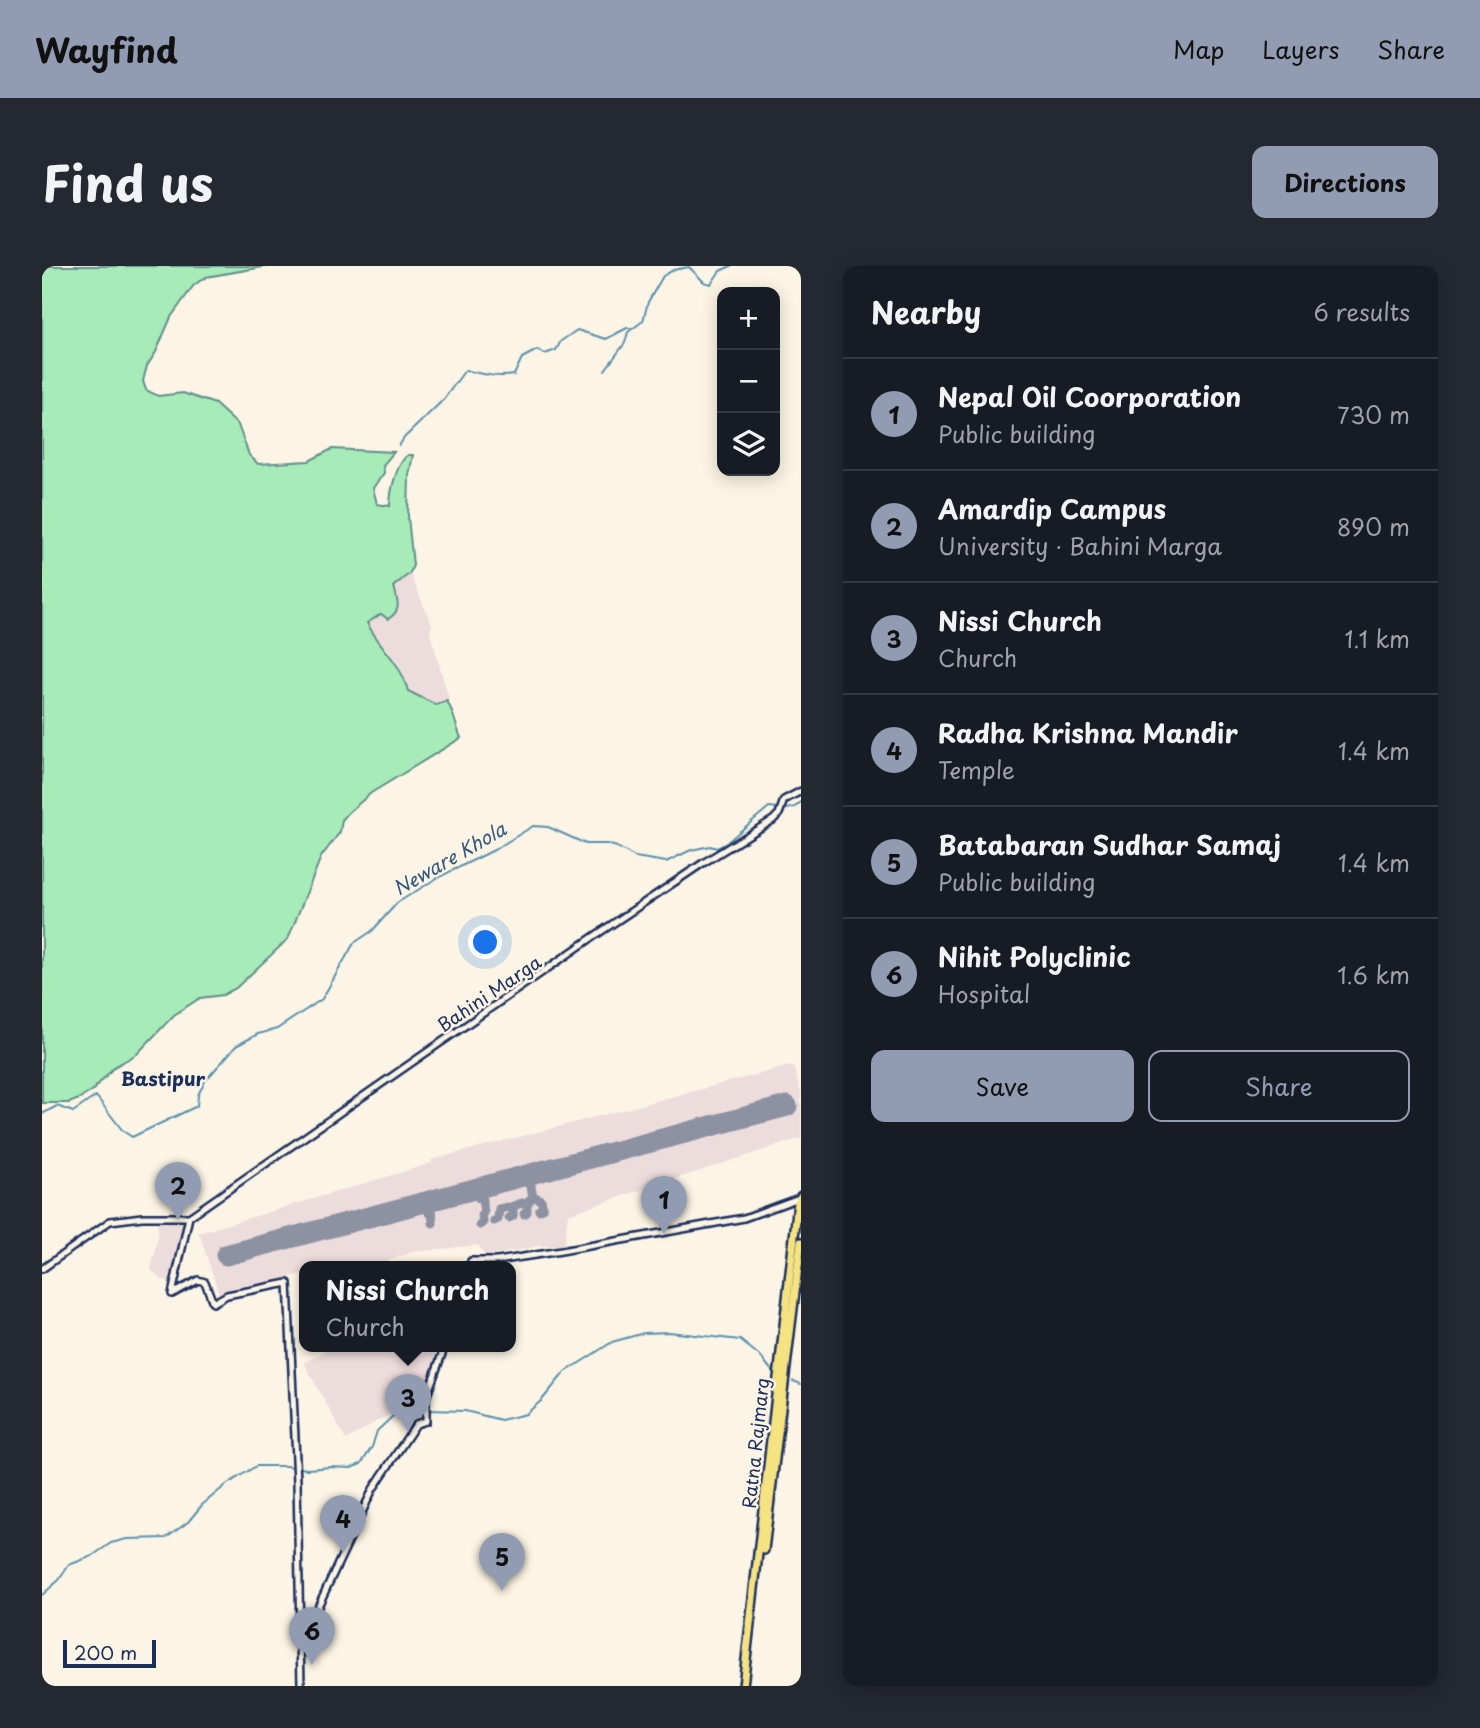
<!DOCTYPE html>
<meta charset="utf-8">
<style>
:root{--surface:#171b24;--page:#242831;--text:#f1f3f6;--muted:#9ea1a6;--line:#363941;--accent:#919bb2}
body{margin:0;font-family:"Playpen Sans",sans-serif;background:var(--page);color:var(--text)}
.controls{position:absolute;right:21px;top:21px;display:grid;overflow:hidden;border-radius:14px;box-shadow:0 4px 18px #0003}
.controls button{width:63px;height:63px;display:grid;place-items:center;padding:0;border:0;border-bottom:2px solid var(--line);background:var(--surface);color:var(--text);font:35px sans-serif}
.scale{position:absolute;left:21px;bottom:18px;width:93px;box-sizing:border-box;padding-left:7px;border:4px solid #1b2f5e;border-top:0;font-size:19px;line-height:24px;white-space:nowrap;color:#1b2f5e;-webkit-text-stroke:5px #fcf5e5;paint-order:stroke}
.you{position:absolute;left:444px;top:677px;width:24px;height:24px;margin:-18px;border:5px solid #fff;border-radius:50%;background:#1a73e8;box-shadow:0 0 0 10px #1a73e833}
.badge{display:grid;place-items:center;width:46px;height:46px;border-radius:50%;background:var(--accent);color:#111;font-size:23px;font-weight:700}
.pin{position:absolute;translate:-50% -58px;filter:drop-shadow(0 2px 4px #0008)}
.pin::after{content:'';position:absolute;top:37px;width:24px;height:21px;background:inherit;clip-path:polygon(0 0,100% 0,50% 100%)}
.popup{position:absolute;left:257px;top:995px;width:217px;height:91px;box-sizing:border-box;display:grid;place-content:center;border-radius:14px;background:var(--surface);filter:drop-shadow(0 2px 5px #0005);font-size:23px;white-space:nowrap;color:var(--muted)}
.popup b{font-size:26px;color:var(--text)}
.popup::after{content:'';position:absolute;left:50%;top:100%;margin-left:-14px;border:14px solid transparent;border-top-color:var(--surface)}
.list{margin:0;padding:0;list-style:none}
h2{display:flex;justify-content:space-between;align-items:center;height:91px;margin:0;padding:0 28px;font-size:30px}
h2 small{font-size:23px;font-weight:400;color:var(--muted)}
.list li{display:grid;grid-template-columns:46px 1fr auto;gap:21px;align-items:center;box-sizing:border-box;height:112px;padding:0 28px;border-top:2px solid var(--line)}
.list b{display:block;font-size:26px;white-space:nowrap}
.list p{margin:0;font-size:23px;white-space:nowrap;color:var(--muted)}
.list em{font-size:23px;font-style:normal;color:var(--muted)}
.actions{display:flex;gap:14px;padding:21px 28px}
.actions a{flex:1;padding:16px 0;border:2px solid var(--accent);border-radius:14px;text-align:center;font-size:24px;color:var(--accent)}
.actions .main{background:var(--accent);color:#111}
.icon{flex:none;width:38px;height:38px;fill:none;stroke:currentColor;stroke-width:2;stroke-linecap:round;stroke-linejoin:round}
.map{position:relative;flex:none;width:759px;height:1420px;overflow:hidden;border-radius:14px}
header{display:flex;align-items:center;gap:42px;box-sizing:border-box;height:98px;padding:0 35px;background:var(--accent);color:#111}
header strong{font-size:33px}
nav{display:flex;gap:38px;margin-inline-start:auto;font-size:24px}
.intro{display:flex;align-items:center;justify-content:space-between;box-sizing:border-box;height:168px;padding:0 42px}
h1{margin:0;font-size:49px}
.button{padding:18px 32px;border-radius:14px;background:var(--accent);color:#111;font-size:24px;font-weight:700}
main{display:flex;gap:42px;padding:0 42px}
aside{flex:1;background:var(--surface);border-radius:14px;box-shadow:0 4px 18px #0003}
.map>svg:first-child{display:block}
.built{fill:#eddcdc}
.green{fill:#a7ecb8;stroke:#618e8b;stroke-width:2}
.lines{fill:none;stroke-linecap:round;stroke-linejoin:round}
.stream{stroke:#5a90ae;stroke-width:2}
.taxiway{stroke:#8c92a2;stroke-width:9}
.runway{stroke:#8c92a2;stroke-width:21}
.tertiary-casing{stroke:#1b2f5e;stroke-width:10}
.primary-casing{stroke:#1b2f5e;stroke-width:12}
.tertiary{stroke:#fcf5e5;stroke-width:5}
.primary{stroke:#f5e382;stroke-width:7}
.labels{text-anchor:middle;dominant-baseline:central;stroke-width:5;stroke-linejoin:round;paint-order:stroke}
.street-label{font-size:18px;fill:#1b2f5e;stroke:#fcf5e5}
.water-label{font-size:19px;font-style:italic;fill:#355780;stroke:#fcf5e5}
.neighbourhood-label{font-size:19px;font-weight:bold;fill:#1b2f5e;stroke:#fcf5e5}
</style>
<header>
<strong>Wayfind</strong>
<nav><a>Map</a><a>Layers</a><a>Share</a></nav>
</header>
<div class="intro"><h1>Find us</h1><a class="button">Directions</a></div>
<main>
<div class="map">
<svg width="759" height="1420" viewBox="0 0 759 1420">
<rect width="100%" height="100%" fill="#fcf5e5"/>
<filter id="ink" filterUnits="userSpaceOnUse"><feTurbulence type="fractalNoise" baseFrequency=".0143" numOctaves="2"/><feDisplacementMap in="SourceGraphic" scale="14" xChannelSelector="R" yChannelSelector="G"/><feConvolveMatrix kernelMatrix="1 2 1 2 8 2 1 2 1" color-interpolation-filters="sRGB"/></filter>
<g filter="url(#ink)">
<!-- built -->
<path class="built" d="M368,307L390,359L388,366L407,433L397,439L366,425L362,409L353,392L330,366L325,357L357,340L352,320Z
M751,799L759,827V872L526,948L522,980H497L443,991L436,979L371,986L330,1000H263V1007L178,1031L157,967L390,897L389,894Z
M128,952L145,953L131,1016L119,1013L109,1004L116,971L115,954Z
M291,1080H396L380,1136L339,1153L304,1174L262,1097Z"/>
<!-- green -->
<path class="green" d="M0,0H227L164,11L152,19L129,51L114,86L105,100L101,115L104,124L116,130L141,127L173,138L196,159L207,189L216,198L267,195L290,183L352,186L341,199L342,207L331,222L335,238L348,240C348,227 354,197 366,189H371L367,209L366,251L371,299L368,307L352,320C355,335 361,344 346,353L339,348L325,357C339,384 357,392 366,425L394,439L405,435C411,445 414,460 419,472L329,527L307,546L300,554L298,566L279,591L246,673L194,722L181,729L158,732L132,749L95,788L72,801L50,825L37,833L27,837H0Z"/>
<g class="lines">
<!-- stream -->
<path class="stream" d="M563,104L583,77L586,66L601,55L606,36L621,10L631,4L647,1L662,16L669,18L678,5L689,0
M357,180L362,172L402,133L423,104C439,108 456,112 472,109L480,92L495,84L503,88L514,84L519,75L535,64L564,73L585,62H592
M741,544L753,541L759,536
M0,848L15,840L31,846L54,830L81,865L90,871L155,840L156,829L163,815L194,780L216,768L235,763L280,733L312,677L330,665L355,637L395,612L452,584L491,560L506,561L544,578H564L575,581L593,591L624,596L649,584L668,580L675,582L683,578L727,541L736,542
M751,1115L759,1118
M386,1144L423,1145L459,1154L484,1148L500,1134L522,1107L570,1076L602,1067L627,1066L698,1074L718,1090L731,1106
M0,1329L17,1314L27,1299L50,1290L69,1277L85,1273L124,1272L146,1256L160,1239L184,1219L214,1200H245L265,1203L289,1201L309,1202L319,1198L330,1181L335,1165L352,1149L362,1144H381"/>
<!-- taxiway -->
<path class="taxiway" d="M474,911L482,913L488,920
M423,925L433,928L439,934
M491,930L499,934L501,942L497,944
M375,938L383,941L389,948
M482,948L485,946V938L491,930C488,919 487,912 497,905
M467,952L471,950V940L480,937L485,939
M452,955L456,953L457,943L466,941L470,944
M391,957L390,940L399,932
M438,959L441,956L440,949L442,945L439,929L448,919"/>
<!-- runway -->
<path class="runway" d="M184,989L745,840"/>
<defs>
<path id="tertiary" d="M147,951L551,671L661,597L731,554L737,548L742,534L759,525
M427,1000L429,995H455L519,985L702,952L757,932
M0,1003L68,955L100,951H147
M130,1028L156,1014L163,1016L171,1037L185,1029L246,1017L255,1216L259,1420
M130,1028L147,951
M258,1368L272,1349L331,1223L374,1158L384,1155V1132L403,1080"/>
<path id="primary" d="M722,1284L759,976
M701,1420L756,936L759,930"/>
</defs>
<!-- tertiary casing -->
<use href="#tertiary" class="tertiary-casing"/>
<!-- primary casing -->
<use href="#primary" class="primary-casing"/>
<!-- tertiary -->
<use href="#tertiary" class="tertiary"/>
<!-- primary -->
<use href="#primary" class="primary"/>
</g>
</g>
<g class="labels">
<!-- street labels -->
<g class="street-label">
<text transform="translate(447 727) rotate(-34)">Bahini Marga</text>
<text transform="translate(713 1177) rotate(-84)">Ratna Rajmarg</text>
</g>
<!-- water labels -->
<g class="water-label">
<text transform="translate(407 592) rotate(-30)">Neware Khola</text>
</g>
<!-- neighbourhood labels -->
<g class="neighbourhood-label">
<text x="121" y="812">Bastipur</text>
</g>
</g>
</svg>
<div class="controls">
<button>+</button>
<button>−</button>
<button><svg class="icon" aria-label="layers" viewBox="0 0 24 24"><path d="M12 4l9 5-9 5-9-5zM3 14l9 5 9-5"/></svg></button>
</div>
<div class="scale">200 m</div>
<div class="you"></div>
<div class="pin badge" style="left:622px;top:968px">1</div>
<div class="pin badge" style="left:136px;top:954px">2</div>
<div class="pin badge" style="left:366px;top:1166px">3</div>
<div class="popup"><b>Nissi Church</b>Church</div>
<div class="pin badge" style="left:301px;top:1287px">4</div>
<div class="pin badge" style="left:460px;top:1325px">5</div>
<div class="pin badge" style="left:270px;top:1399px">6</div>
</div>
<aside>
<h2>Nearby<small>6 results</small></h2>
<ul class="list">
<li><span class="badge">1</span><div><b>Nepal Oil Coorporation</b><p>Public building</p></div><em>730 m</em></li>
<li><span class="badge">2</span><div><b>Amardip Campus</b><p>University · Bahini Marga</p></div><em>890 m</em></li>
<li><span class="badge">3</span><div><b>Nissi Church</b><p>Church</p></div><em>1.1 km</em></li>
<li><span class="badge">4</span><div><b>Radha Krishna Mandir</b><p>Temple</p></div><em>1.4 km</em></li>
<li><span class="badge">5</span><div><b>Batabaran Sudhar Samaj</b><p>Public building</p></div><em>1.4 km</em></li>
<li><span class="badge">6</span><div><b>Nihit Polyclinic</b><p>Hospital</p></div><em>1.6 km</em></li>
</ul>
<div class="actions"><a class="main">Save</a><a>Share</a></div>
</aside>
</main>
